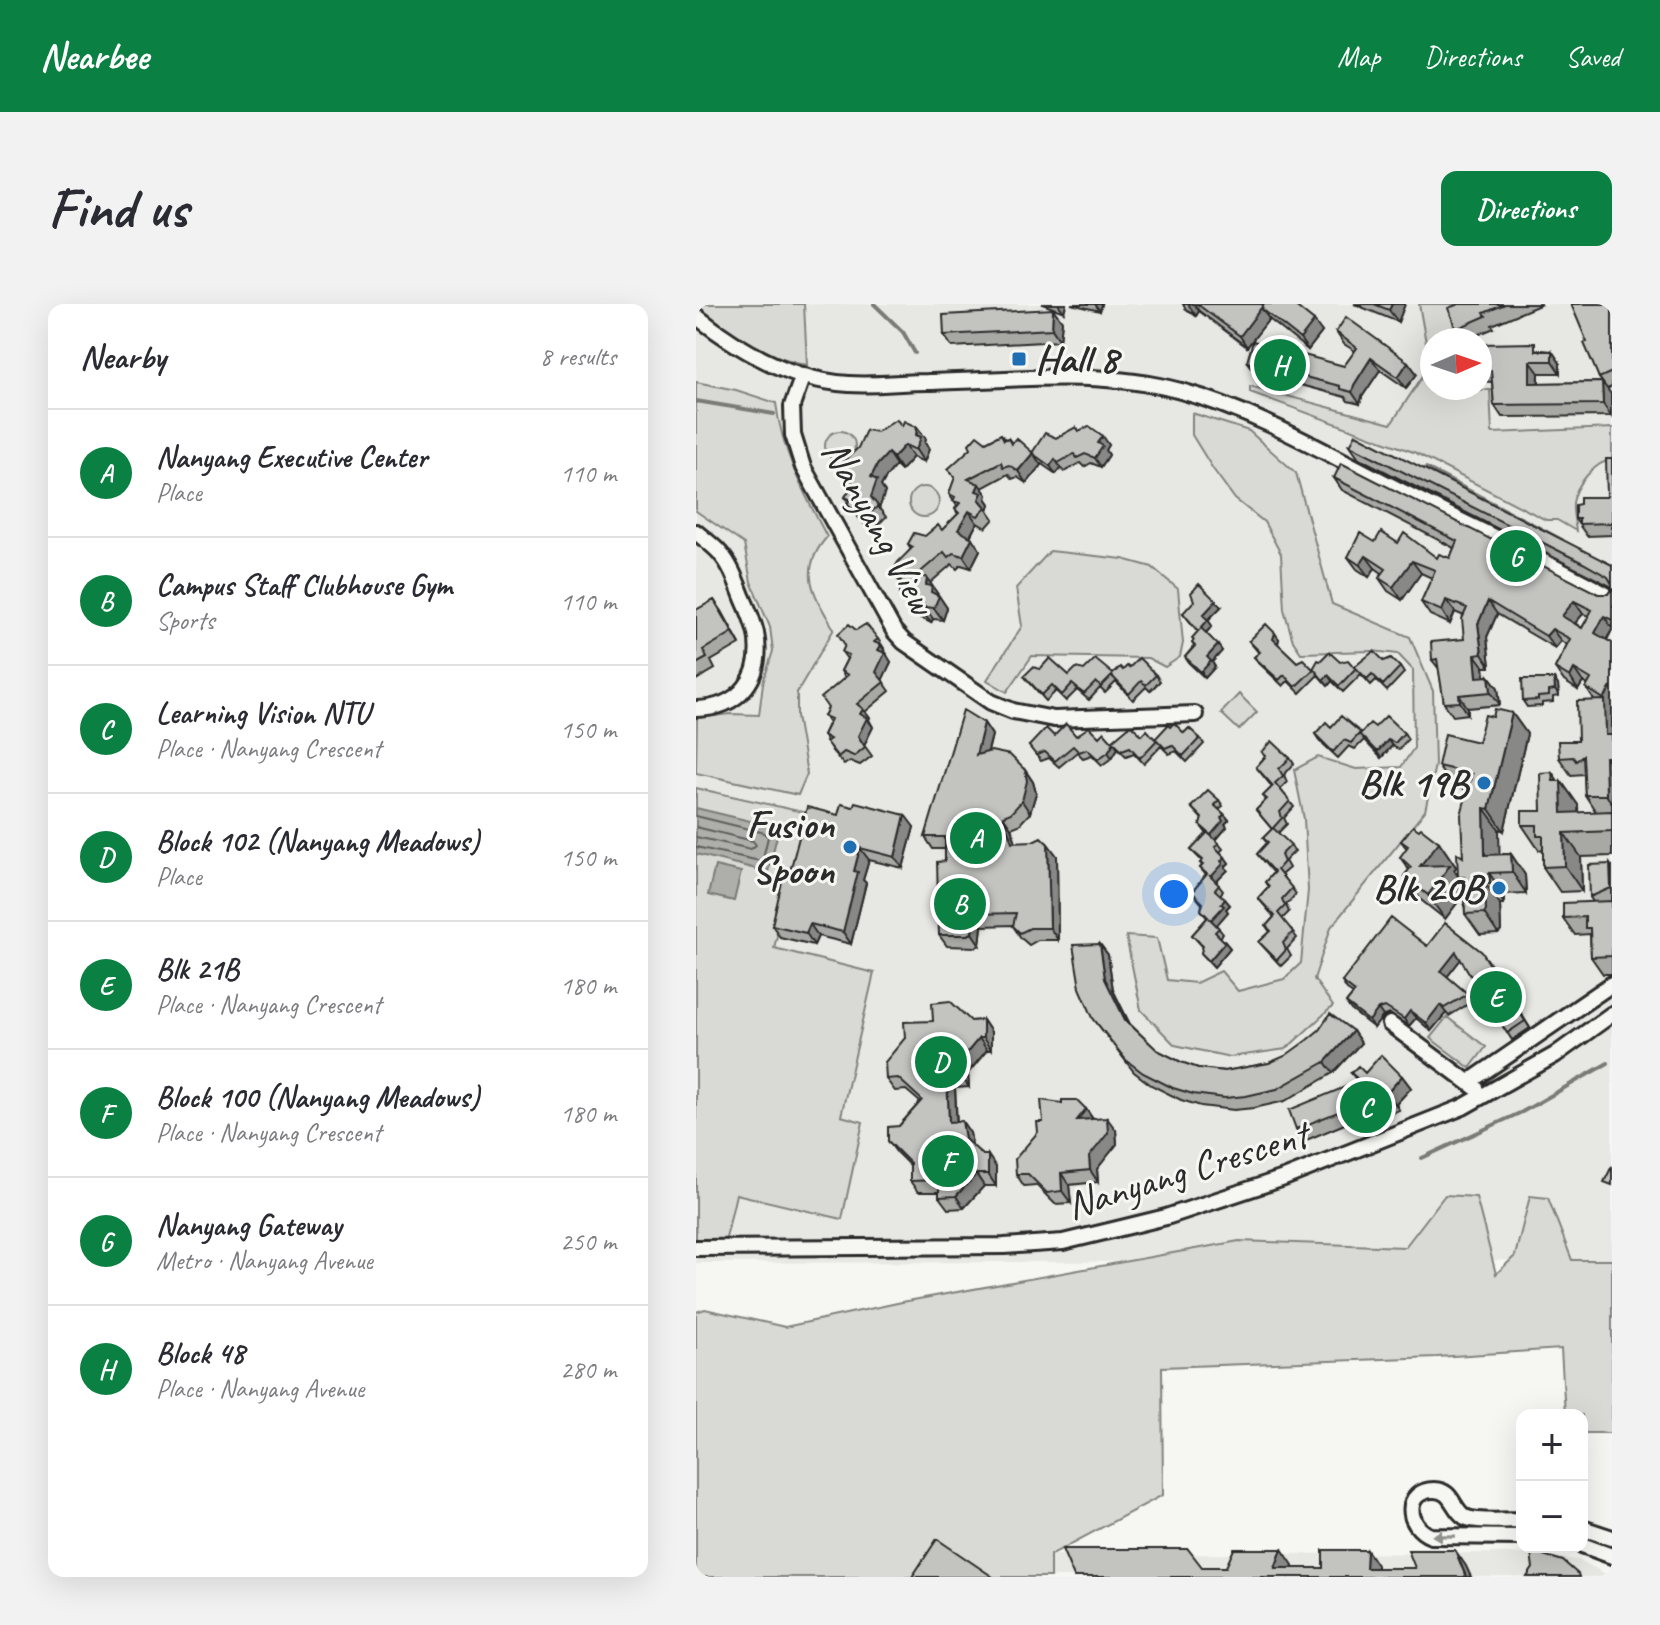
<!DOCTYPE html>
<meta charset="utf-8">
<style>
:root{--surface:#fff;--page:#f2f2f3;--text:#2b2b33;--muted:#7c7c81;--line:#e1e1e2;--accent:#0b8043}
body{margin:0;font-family:Caveat,sans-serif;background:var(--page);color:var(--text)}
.controls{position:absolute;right:24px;bottom:24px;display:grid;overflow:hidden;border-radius:16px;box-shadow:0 8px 32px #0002}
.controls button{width:72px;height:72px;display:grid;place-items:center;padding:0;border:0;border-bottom:2px solid var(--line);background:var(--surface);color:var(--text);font:40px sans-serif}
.compass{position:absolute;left:724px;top:24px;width:72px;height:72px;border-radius:50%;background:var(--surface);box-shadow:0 8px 32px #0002;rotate:88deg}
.you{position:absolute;left:478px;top:590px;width:28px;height:28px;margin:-20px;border:6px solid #fff;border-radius:50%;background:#1a73e8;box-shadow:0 0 0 12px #1a73e833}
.badge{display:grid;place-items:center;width:52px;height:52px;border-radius:50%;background:var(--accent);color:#fff;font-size:26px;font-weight:700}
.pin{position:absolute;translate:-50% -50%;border:4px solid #fff;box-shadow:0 2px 8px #0006}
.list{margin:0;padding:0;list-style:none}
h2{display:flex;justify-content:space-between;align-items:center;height:104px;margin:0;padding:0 32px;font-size:34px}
h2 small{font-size:26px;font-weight:400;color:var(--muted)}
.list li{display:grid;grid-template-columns:52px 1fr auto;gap:24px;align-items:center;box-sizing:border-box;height:128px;padding:0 32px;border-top:2px solid var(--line)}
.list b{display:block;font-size:30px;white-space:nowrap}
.list p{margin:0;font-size:26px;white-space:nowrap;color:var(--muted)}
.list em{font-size:26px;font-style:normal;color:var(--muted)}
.map{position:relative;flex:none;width:916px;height:1273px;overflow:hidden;border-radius:16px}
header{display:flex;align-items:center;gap:48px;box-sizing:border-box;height:112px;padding:0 40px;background:var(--accent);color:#fff}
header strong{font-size:38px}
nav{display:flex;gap:44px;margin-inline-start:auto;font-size:28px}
.intro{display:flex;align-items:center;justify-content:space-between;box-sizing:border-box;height:192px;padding:0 48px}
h1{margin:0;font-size:56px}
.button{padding:20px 36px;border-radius:16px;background:var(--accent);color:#fff;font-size:28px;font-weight:700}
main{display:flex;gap:48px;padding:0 48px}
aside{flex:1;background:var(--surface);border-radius:16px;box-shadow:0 8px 32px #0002}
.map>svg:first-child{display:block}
.built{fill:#e7e7e3;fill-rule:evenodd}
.green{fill:#d9d9d5;stroke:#828280;stroke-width:2}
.water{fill:#aeaeab;stroke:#7a7a78;stroke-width:2}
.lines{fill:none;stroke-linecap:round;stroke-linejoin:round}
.shore{stroke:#5f5f5e;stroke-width:2}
.stream{stroke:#7a7a78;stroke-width:4}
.minor-casing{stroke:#2b2b2b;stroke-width:20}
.minor{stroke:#f6f6f2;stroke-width:14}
.wall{fill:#a8a8a5;stroke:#2b2b2b;stroke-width:2;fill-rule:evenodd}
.shaded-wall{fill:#888886;stroke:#2b2b2b;stroke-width:2}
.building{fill:#c3c3c0;stroke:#2b2b2b;stroke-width:2;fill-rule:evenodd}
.oneway{fill:#90908e}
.poi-dot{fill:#1f6fb2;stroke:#f6f6f2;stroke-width:3}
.labels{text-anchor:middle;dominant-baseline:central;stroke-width:6;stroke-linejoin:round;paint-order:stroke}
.poi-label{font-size:40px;font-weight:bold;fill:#2b2b2b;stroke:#f6f6f2;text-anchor:end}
.street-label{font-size:40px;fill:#2b2b2b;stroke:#f6f6f2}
</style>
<header>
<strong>Nearbee</strong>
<nav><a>Map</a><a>Directions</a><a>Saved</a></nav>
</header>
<div class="intro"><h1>Find us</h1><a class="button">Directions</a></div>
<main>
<aside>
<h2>Nearby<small>8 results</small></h2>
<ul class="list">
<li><span class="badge">A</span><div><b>Nanyang Executive Center</b><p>Place</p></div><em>110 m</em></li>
<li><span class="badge">B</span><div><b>Campus Staff Clubhouse Gym</b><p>Sports</p></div><em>110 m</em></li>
<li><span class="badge">C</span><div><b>Learning Vision NTU</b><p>Place · Nanyang Crescent</p></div><em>150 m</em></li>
<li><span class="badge">D</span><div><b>Block 102 (Nanyang Meadows)</b><p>Place</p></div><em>150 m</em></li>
<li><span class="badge">E</span><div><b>Blk 21B</b><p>Place · Nanyang Crescent</p></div><em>180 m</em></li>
<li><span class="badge">F</span><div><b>Block 100 (Nanyang Meadows)</b><p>Place · Nanyang Crescent</p></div><em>180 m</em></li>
<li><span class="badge">G</span><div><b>Nanyang Gateway</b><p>Metro · Nanyang Avenue</p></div><em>250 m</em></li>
<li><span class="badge">H</span><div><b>Block 48</b><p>Place · Nanyang Avenue</p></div><em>280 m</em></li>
</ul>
</aside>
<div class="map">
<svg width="916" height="1273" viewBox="0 0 916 1273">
<rect width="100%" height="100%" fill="#f6f6f2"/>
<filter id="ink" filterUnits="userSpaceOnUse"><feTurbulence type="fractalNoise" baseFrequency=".0125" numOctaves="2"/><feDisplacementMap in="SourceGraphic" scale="16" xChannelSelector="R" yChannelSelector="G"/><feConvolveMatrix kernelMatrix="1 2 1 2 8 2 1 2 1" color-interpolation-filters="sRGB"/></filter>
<g filter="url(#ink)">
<!-- built -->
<path class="built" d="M0,0H916V956L0,959ZM736,36H784V84H736Z
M816,1249L883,1256L916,1273H354V1251Z"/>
<!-- green -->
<path class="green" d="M1,0H108L111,61L68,49L20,20Z
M723,0H765L755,5L760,36H736V84L794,86L796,129L916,124V156C899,157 879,182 877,199C876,208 879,218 880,227L861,216H850L720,149L554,88V82L695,120L734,61Z
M0,78L40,86L80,99C86,149 108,189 131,233C101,267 118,291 138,325L101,388V412L111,470L102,491L0,469L1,414L35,410L63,411L67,379L77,347L74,323L55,278L48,240L0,207Z
M496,109L553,127L600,169L636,300L714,333L737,387L739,461L729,507L635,623L618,675L637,702L590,745L534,753L479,741L445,706L430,632L461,634L471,676L500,679L525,667L542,687L588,675L605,659L612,586L608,515L598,466L622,453L660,465L705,463L718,444L717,366L702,350L676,347L605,349L597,337L588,305L585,250L568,218L539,195L517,165L496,131Z
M129 142a15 15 0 1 1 30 0a15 15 0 1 1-30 0Z
M213 198a15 15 0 1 1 30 0a15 15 0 1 1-30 0Z
M354,247L427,255L456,263L482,285L487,339L484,353L469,363L452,354L336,352L311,388L291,376L326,322L320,284Z
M543,390L561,408L543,426L525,409Z
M0,484L111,509L78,644L178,669L145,812L167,818L146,915L40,890L28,943H0Z
M751,713L790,743L774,764L734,734Z
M749,891L780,893L800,970L819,952L834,892L852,894L876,956H916V1129H886V1111H869L865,1045L741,1053L466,1063L467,1191L354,1251V1273H0V1008L9,1005L89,1023L206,998L543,937L709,943Z"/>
<!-- water -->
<path class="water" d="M0,504L83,524L72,568L0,550Z
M19,562L45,568L38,597L12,591Z"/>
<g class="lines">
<!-- shore -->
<path class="shore" d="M0,512L69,529L72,533L67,554L64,557L0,543
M0,523L57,537L60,541L55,545L0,533"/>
<!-- stream -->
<path class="stream" d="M178,0L207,28L219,49
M0,97L78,110
M730,164L866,236
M726,854L826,808L912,759"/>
<defs>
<path id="minor" d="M0,12C43,46 97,77 153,80C179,82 205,78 231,78C315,76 403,65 485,87C565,109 637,153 711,190C779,225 849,256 916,294
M107,71L96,102L97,131L107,163L198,327L208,338L295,398L317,407L358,415L499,410
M0,228C8,235 17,241 24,249C35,261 41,279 47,294C52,305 57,317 60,329C68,373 44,404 0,405
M694,720L780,784
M773,778L916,680
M0,944L308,942L367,938L421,925L470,913L588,874L767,803L859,751L916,710
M826,1216C812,1216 781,1219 769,1213C756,1205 757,1186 738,1186C708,1186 709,1222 735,1232L826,1233
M886,1224L916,1234
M886,1241L916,1252"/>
</defs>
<!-- minor casing -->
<use href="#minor" class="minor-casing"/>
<!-- minor -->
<use href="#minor" class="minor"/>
</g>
<!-- wall -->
<path class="wall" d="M346,0H370L368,8Z
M375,0H406L404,7Z
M487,0H597L626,28L612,46L573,15L551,43L503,7L500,12L489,4Z
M658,0H709L702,18Z
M763,0H846L796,21L798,24L770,36H768L760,25Z
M916,0V83L911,85L915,90V112L806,113L798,101L796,78L784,77V40L856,47L864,59V69H843V79L906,78L903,74L891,38Z
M357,5L366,17L364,37L256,43L248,31Z
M640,28L712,58L721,70L710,84L684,66L666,93L664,100L652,97L649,93L559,69L551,58L648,62L659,47L648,40Z
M206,122L221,123L230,135L229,139L233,145L228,158L217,153L205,166L200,161L190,173L185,182L189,188L183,204L190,213L181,222L176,218L170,222L160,211L151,199L152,198L149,193L155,184L149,175L181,128Z
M383,127L413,141L410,146L413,151L405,163L395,159L388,163L384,159L368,168L365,164L360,170L344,159L345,161L330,179L321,173L316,175L312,170L286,184L291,191L290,194L294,200L292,206L298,215L290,224L281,219L274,233L284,246L275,264L265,261L261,265L256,260L234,279L251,304L247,316L237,315L235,319L220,312L204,292L205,279L196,268L215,245L212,240L246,226L262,210L259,205L261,202L253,190L259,174L252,165L290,138L305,130L309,135L312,134L316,139L336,148L360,134Z
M654,141L916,261V283L663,154Z
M916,155V231L891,232L879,215L884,200L911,193Z
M638,174L902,290H912L916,284V326L911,336L916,339V552L885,553L886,587L864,588L847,563V545L843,546L826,521L845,507L856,468L862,477H865L882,501V509L900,508L889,491L888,470L875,471L863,454L882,437L898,396L890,384L892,381L887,378L882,386L868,377L859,364L871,341L865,337L859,344L801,310L791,333L794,363H788L789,372H793L802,384L804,401L772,404V410L757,412L748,399L743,365L736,356L768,335V312L759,308L754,320L734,311L725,298L736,274L725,269L706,296L692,287L683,274L686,269L679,264L673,273L661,265L652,253L679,238L702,239L741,254H754L758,244L646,186ZM887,310L893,312L886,324L879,319Z
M18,296L44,340L15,357L19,365L0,376V306Z
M525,303L512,316L516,322L510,329L526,347L516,358L519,363L509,374L493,359L489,353L498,342L496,339L502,328L487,309Z
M160,326L182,335L188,344L187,345L191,350L190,352L195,358L186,376L194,387L169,408L177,423L168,441L176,452L164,461L154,457L148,461L136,447L127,431L133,418L128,412L149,374L145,367L151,355L146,348Z
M583,335L582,340L601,358L617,365L624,357L644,358L658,363L688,357L704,363L708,369L691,387L680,376L675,381L665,370L647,388L636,377L632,382L622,371L604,389L592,377L587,382L563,359L558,353L563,349L553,337Z
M433,364L460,371L464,377L454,387L450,383L437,396L420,378L409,389L404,384L393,396L381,386L370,397L360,387L350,397L328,372L344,365L373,371L417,370Z
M858,375L862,381L863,392L857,393V398L846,399V402L831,403L827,397Z
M816,409L831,430L808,527L803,525V550H815L829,571L830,589L808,590V600H804L805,627L802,630L784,631L769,610L768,590L749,615L725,596L708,572L713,566L704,553L711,545L705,537L723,526L743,538L760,563L758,566L762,572L767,553L771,486L756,483L742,462L782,438L797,413Z
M288,419L296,431L292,448L329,466L337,478L340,489L334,509L323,521L315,524L320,538L352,540L361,552L362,636H342L333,641L325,634L317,622V621L286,622L284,641L280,643L251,642L243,631L249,557V545H237L229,533Z
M474,423L504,434L508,440L491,458L480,447L473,450L465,442L448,460L438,449L430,452L422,444L416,454L406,461L396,451L387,454L381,448L363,463L353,454L345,457L333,442L358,432L403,433L416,437L446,431L459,435Z
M635,423L665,429L679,423L708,429L712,435L703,445L696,442L685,454L668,436L659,445L653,442L642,454L623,436L619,430Z
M566,448L594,454L598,460L588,471L591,478L584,485L598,503L588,514L591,520L582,529L599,547L589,557L593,564L585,571L600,590L590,601L593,608L586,615L601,634L591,645L595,652L585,662L563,638L574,628L570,622L578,613L562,594L572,583L569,578L577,569L561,550L571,539L567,534L576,525L560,506L570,496L567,492L576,483L560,463L569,453Z
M523,496L527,502L523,505L533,516L529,520L531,523L520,536L527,545L524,548L533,559L529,563L532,566L520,578L527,587L524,591L534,601L530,605L532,608L520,621L527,630L524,633L534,644L518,663L505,649L507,643L496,631L511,614L505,606L506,600L496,588L510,571L504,564L506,561L504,559L506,557L495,546L511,530L504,521L506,515L495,503Z
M142,511L218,523L207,564L173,556L167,576L170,579L155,640L122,632L118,641L84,633L76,621Z
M916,563V670H907L895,653L894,630L879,631L867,614L897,598L894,593Z
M404,640L412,651L417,686L434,720L461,746L485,758L502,764L529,767L573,759L657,727L665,739L637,769L589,797L558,804L538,806L505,802L485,796L455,781L438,768L397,714Z
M731,642L791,655L803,675L818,683L823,690L819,700L834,724L816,736L765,655L751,673L772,690L777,697L753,712L750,709L735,727L720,714L713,722L694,710L687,712L678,724L655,706L650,699L657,690L651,686L646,678Z
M287,716L295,728V746H291L272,769L273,783L259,784L261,818L274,829L276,842L300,863V882H288L268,904L252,905L243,893V888H222L214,877V862L201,849L192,837L203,822L224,798L210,786L199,787L190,775L275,717Z
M655,769H669L706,772L715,784L700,800L703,806L680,815L675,809L608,837L600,825L662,778Z
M390,805L397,815L420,826L421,840L401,865L402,878L373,881L375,899L359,900L340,881L328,882L320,870L342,828Z"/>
<!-- shaded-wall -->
<path class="shaded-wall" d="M362,0H370L368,8Z
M399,0H406L404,7Z
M492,0H498L503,7L500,12Z
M568,0L566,5L573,15L551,43L544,32Z
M696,0H709L702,18L693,6Z
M357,5L366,17L364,37L356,25Z
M618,17L626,28L612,46L604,35Z
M856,47L864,59V69L856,57Z
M675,54L684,66L666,93L664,100L656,88L658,81Z
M834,57L843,69L842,91L834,79Z
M712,58L721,70L710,84L702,73Z
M906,78L915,90V112L907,100Z
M221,123L230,135L229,139L233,145L228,158L220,146Z
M407,132L413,141L410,146L413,151L405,163L399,154L402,139Z
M209,141L217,153L205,166L197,154Z
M192,149L200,161L190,173L185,182L189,188L183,205L175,193V173L181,161Z
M337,149L345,161L330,179L322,167Z
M359,155L365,164L360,170L354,162Z
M283,180L291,191L290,194L294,200L292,206L283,195L280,187Z
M273,207L281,219L271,238L262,226Z
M276,234L284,246L275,264L267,252Z
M670,252L679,264L673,273L664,261Z
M716,257L725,269L706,296L697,283Z
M231,274L251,304L247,316L238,304L230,281Z
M18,296L26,307L44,340L37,328Z
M750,296L759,308L754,320L746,307Z
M520,297L525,303L512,316L516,322L509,330L505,324L507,311Z
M792,297L801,310L791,333L794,363L786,350L782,320Z
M878,297L887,310L875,324L866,312Z
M229,303L237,315L235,319L226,308Z
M908,312L916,324V326L907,341L899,329Z
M856,325L865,337L859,344L850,332Z
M579,329L583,335L581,341L577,335Z
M185,341L195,358L186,377L180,368L182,346Z
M522,341L526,347L516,358L519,363L509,374L505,368L511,353Z
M779,351L788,363L790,385L781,373Z
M878,365L887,378L882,386L874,373Z
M632,371L636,377L632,382L627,376Z
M793,372L802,384L804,401L795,388Z
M858,375L862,381L863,392L859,386Z
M916,381V439L910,431L908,395Z
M763,391L772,404V410L764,398Z
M167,405L174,414L172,416L177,423L168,441L162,432L164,410Z
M816,409L831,430L808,527L793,505Z
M288,419L296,431L288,462L280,451Z
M692,436L696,442L685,454L681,448Z
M418,438L422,444L416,454L412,448Z
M909,453L916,463V499L910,491Z
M329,466L337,478L340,489L334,509L326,497Z
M856,468L865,482V477L882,501L883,528L866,509L857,477Z
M788,504L803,525L804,569L789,551Z
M528,510L533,516L529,520L531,523L519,537L515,531Z
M209,511L218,523L207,564L199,553Z
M307,512L315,524L324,550L316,538Z
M868,529L885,553L886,587L869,562Z
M743,538L760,563L758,566L771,586L749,615L732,591L724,562Z
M352,540L361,552L362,636L354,624Z
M164,544L173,556L167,576L170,579L155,640L147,628L158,567Z
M815,550L829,571L830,589L816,568Z
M529,553L533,559L529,563L532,566L519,579L515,573Z
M914,560L916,563V585L915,584Z
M793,569L808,590V600L794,579Z
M789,579L804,600L805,627L802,630L788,609Z
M529,595L534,601L530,605L532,608L520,622L515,616Z
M278,610L286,622L284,641L276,629Z
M114,620L122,632L118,641L110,629Z
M529,638L534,644L518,663L513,657Z
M404,640L412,651L417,686L437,728L429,716L409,675Z
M760,648L765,655L750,674L745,667Z
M818,683L823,690L819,700L834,724L814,692Z
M744,701L750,709L735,727L730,719Z
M682,705L687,712L678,724L673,717Z
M714,707L720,714L713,722L708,715Z
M287,716L295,728V746L287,734Z
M657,727L665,739L637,769L629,758Z
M283,734L291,746L272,769L273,783L264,771V757Z
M251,772L259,784L261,830L253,818Z
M706,772L715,784L700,800L703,806L692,788Z
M390,805L398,817L381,816Z
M411,814L420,826L421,840L401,865L402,878L394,866L393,853Z
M266,817L274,829L277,847L269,835Z
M292,851L300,863V882L292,870Z
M365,869L373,881L375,899L366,887Z
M280,870L288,882L268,904L260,892Z
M586,1245L597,1261L592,1273L579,1264Z
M671,1246L681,1261V1273L670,1264Z
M759,1246L770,1262L775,1273H770Z"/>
<!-- building -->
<path class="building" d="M501,0H568L544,32Z
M568,0H597L618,17L604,35L566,5Z
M678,0H696L693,6Z
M763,0H809L788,9L790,12L760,25L752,4Z
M875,0H916V68L903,74L888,39L891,38Z
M357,5L356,25L248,31L247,11Z
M650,13L712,58L702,73L675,54L658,81L656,88L644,85V82L551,58L557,37L648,62L661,44L640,28Z
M839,39V47H856V57H834V79L906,78L907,100L798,101L795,66H784V40Z
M200,115L206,122L208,117L221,123L220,131L225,133L220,146L209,141L197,154L192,149L181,161L175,173L181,176L175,193L182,202L172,211L168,206L162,210L151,199L155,196L149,193L158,179L149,175L151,169L145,160L162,144L170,126L181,128Z
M393,122L407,132L402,139L407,142L399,154L389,150L381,154L378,150L362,159L359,155L354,162L336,149L349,129L360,134L380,123L383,127Z
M305,130L308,136L312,134L315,140L320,134L337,149L322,167L313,161L307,163L305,158L272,175L283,180L280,187L286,189L283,195L290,203L282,212L273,207L262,226L276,234L267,252L257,249L252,253L248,248L221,271L231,274L230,281L236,282L235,288L243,292L238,304L229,303L226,308L211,300L213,297L209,296L211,293L204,292L205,274L196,268L202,258L217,243L212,240L218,229L229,232L242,221L246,226L263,209L259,205L264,199L257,197L259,193L253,190L259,173L252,165L275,144L273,140L281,131L290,138Z
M660,130L916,261V280L912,273L887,259L654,141Z
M910,155H916V219L883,220V215H879V201L884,200V193H911Z
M645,159L902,290H912L916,284V316L908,312L899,329L916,339V381L908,395L890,384L895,375L878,365L874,373L859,364L874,335L856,325L850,332L792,297L782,320L786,350L779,351L781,373L793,372L795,388L763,391L764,398L748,399L741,355L736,356L735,338L768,335L766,315L771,304L750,296L746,307L725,298L739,266L716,257L697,283L683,274L690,265L670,252L664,261L652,253L664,229L679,238L685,228L702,239L708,229L741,254L743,250L754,254L761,237L638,174ZM878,297L896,306L886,324L866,312Z
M503,280L520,297L507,311L512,316L505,324L522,341L511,353L515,357L505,368L489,353L499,342L496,339L498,336L496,334L504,325L502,327L487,309L498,297L495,289Z
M18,296L37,328L7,346L11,354L0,360V306Z
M153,320L160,326L170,320L182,335L178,338L185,341L182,346L189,349L180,368L188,378L161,400L167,405L164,410L171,414L162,432L169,443L158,452L148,448L142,453L130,438L134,435L127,431L135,415L128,412L132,404L125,394L152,371L145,367L153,351L146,348L149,341L142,330Z
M570,320L579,329L577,335L601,358L607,355L617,365L622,356L624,357L633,348L644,358L652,356L658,363L678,347L688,357L695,354L704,363L687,381L676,370L671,375L660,364L643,382L632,371L627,376L618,365L599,383L588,371L583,376L558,353L564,348L553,337Z
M354,354L373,371L380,364L388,366L399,355L417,370L424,363L427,366L431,362L433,364L443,354L460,371L450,381L445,377L433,390L416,372L405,383L400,378L388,390L376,380L366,391L356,381L346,391L328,372L337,363L344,365Z
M826,375H858L859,386L853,387V392L842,393V396L827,397Z
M909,396L910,431H916V453H909L910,491H889L887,452L880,457L877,453L863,454L862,437H882L881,397Z
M799,405L816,409L793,505L788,504L789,551L815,550L816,568L793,569L794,579H789L790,606L788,609L769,610L768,573H762L761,549L767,553L765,511L776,470L742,462L749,430L782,438L789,411L797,413Z
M267,406L288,419L280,451L295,447L314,451L329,466L331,477L326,497L315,509L307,512L316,538L337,537L345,533L352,540L354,624H334L324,629L317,622L320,609L278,610L276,629L272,631H243L241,558L249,557V533H229Z
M645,412L665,429L674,419L679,423L690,412L708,429L699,439L692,436L681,448L663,430L655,439L648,436L637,448L619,430L630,418L635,423Z
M478,419L488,429L493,424L504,434L487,452L476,441L469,444L461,436L444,454L434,443L426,446L418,438L412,448L402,455L391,445L383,448L377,442L359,457L349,448L340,451L333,442L350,424L358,432L370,420L380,432L393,423L403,433L408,428L416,437L435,421L446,431L451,426L459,435L472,421L474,423Z
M576,437L594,454L583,465L587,472L579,479L594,497L584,508L586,514L577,524L595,541L585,551L588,558L581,566L596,584L586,595L589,602L582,609L597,628L587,639L590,646L581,656L563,638L575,627L570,622L579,612L562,594L573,582L569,578L578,568L561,550L572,538L567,534L576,525L560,506L571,495L567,492L577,482L560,463L570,452L566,448Z
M856,468L857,477H865L866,509L916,507V527L868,529L869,562L847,563V532H841V521H826V507H845L844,469Z
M512,486L523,496L518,501L528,510L525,514L527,517L515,531L512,529L523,539L519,543L529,553L525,557L527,560L515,573L513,571L523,581L519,586L529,595L525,600L528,602L515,616L513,614L523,624L519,628L529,638L513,657L505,649L507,641L496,631L512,613L505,606L507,599L496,588L511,570L504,564L507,561L504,559L507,556L495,546L512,528L504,521L506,514L495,503Z
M159,498L209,511L199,553L164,544L158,567L162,568L147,628L114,620L110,629L76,621L87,574L92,575L111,503L142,511L145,500L157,503Z
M717,522L723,526L725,524L743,538L724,562L754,561L732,591L708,572L715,563L704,553L712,542L705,537Z
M914,560L915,584L894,593L893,561Z
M916,597V652L895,653L894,624H889V613L867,614V599Z
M695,614L731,642L749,619L786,648L802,674L818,683L814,692L829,717L811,729L760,648L745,667L772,690L748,704L744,701L730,719L714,707L708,715L689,703L682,705L673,717L650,699L659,688L646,678Z
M404,640L409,675L429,716L461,746L485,758L502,764L529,767L573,759L589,752L611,736L623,726L634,710L657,727L629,758L581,785L550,792L529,794L497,790L477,784L447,769L430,756L397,714L384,684L377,641Z
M254,697L275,717L287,716V734H283L264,757V771L251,772L253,818L266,817L269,835L287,851H292V870H280L260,892L243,893V876L214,877V859L192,837V823L203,822L226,796L202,774L190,775L189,758L209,734L208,718L237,717L236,699Z
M685,751L706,772L692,788L695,794L671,804L669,797L600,825L593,806L664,777L655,769L662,762L669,769Z
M345,796L366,799V796H381L390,805L381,816L411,814L412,829L393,853L394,866L365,869L366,887L351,889L332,870H320L319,855L342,828L341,818H347Z
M916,862V881L908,878Z
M241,1235L297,1273H216Z
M366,1245H492L506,1263H530L538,1245H586L579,1264H627V1246H671L670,1264H719L712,1246H759L770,1273H378Z
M846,1248L847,1251L867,1257L882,1270L883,1273H831L837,1264L835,1249Z"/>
<!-- one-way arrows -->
<defs><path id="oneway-solid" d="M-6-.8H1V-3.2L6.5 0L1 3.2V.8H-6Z" transform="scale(2)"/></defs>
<use class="oneway" href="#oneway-solid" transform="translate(748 1232) rotate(-179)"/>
</g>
<!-- markers -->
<g class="poi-dot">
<rect x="315" y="47" width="16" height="16" rx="4"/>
<circle cx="788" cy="479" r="8"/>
<circle cx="154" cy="543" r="8"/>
<circle cx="803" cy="584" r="8"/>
</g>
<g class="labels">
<!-- poi labels -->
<g class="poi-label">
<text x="339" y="55" text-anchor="start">Hall 8</text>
<text x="772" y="479">Blk 19B</text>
<text x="138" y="520">Fusion<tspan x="138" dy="46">Spoon</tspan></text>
<text x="787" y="584">Blk 20B</text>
</g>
<!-- street labels -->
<g class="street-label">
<text transform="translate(183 223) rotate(61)">Nanyang View</text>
<text transform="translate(491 866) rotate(-17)">Nanyang Crescent</text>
</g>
</g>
</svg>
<div class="controls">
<button>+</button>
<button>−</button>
</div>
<svg class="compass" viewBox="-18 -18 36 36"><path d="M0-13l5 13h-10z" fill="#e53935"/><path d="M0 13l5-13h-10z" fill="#7c7c81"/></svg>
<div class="you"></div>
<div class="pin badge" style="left:280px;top:534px">A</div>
<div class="pin badge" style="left:264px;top:600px">B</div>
<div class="pin badge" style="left:670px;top:803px">C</div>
<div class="pin badge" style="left:245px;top:758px">D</div>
<div class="pin badge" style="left:800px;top:693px">E</div>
<div class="pin badge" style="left:252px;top:857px">F</div>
<div class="pin badge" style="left:820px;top:252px">G</div>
<div class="pin badge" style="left:584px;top:61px">H</div>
</div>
</main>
